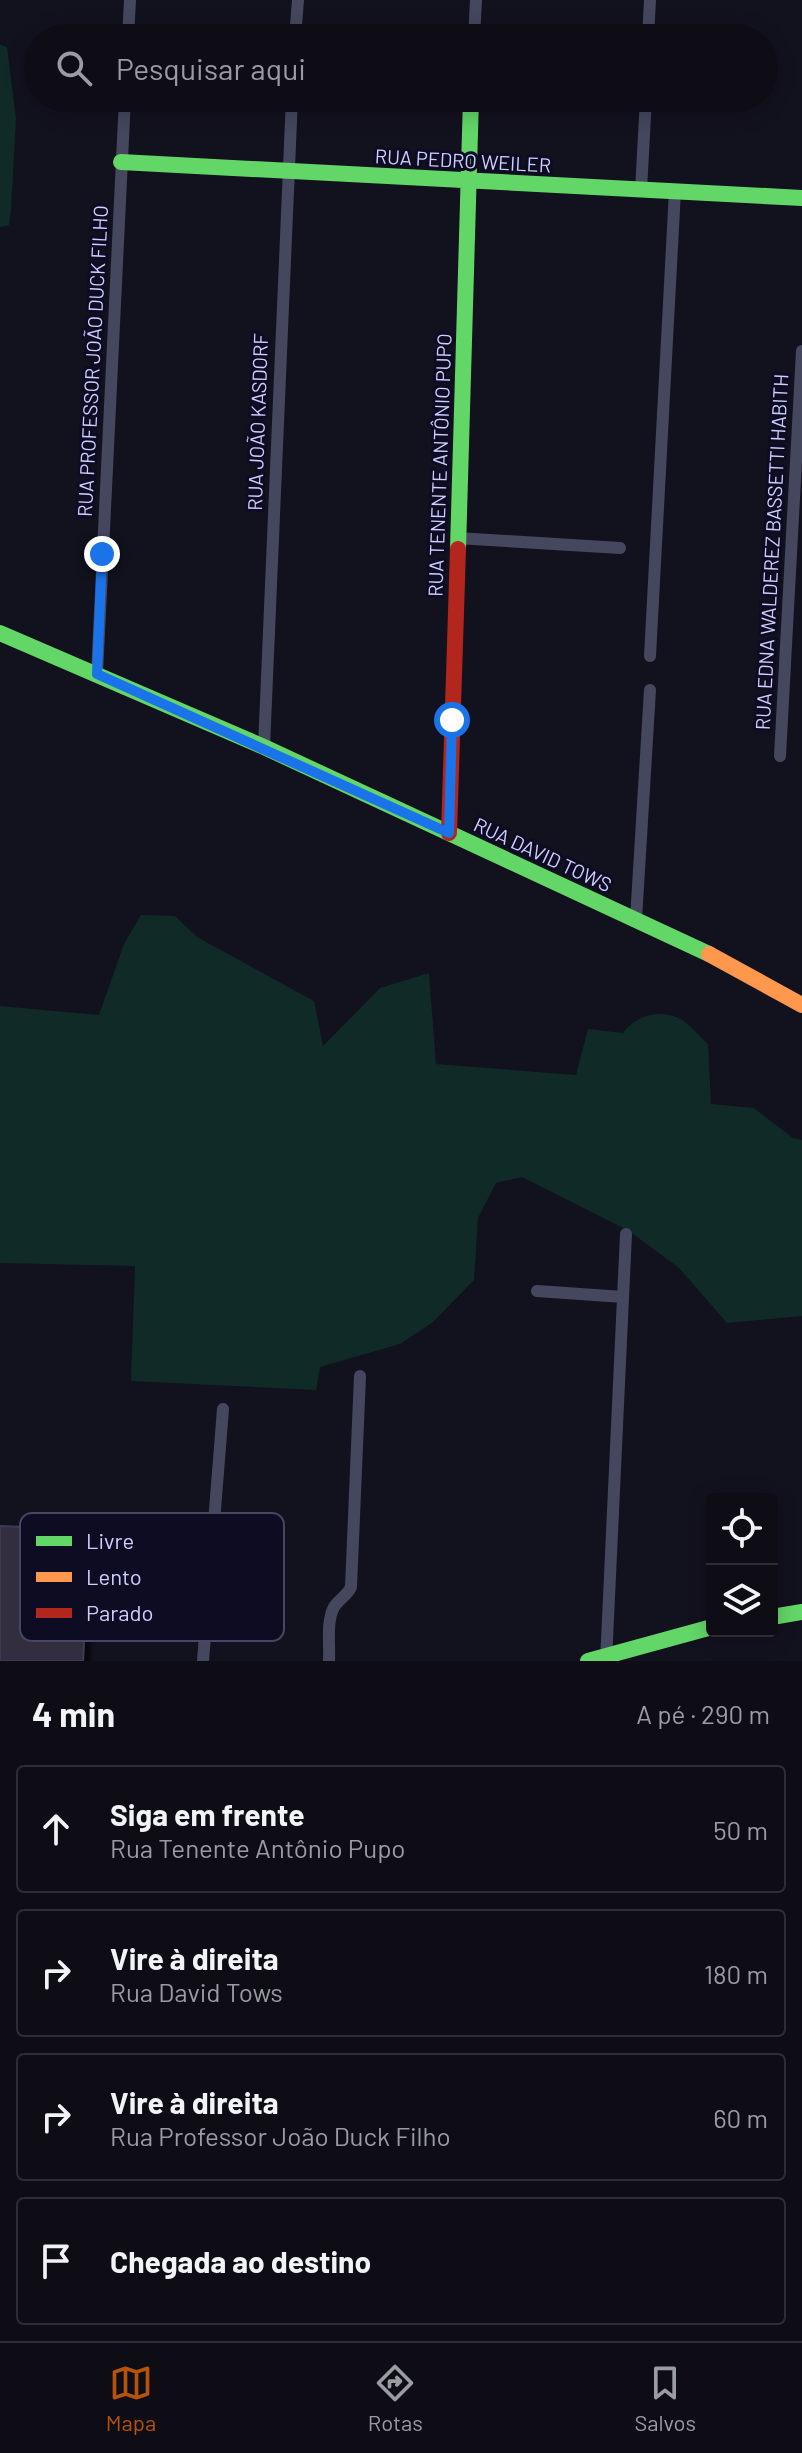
<!DOCTYPE html>
<html lang="pt">
<meta charset="utf-8">
<style>
:root{--surface:#0e0d16;--page:#17161f;--text:#f1f3f6;--muted:#9b9ca1;--line:#2e2d35;--accent:#b45309}
body{margin:0;font-family:Barlow,sans-serif;background:var(--page);color:var(--text)}
.controls{position:absolute;right:24px;bottom:24px;display:grid;overflow:hidden;border-radius:8px;box-shadow:0 4px 20px #0003}
.controls button{width:72px;height:72px;display:grid;place-items:center;padding:0;border:0;border-bottom:2px solid var(--line);background:var(--surface);color:var(--text);font:40px sans-serif}
.stop{position:absolute;width:24px;height:24px;margin:-18px;border:6px solid #1a73e8;border-radius:50%;background:#fff}
.stop.end{background:#1a73e8;border-color:#fff;box-shadow:0 2px 8px #0008}
.list{margin:0;padding:0;list-style:none}
h2{display:flex;justify-content:space-between;align-items:center;height:104px;margin:0;padding:0 32px;font-size:34px}
h2 small{font-size:26px;font-weight:400;color:var(--muted)}
.list li{display:grid;grid-template-columns:52px 1fr auto;gap:24px;align-items:center;box-sizing:border-box;height:128px;margin:0 16px 16px;padding:0 16px;border:2px solid var(--line);border-radius:8px}
.list b{display:block;font-size:30px;white-space:nowrap}
.list p{margin:0;font-size:26px;white-space:nowrap;color:var(--muted)}
.list em{font-size:26px;font-style:normal;color:var(--muted)}
.icon{flex:none;width:44px;height:44px;fill:none;stroke:currentColor;stroke-width:2;stroke-linecap:round;stroke-linejoin:round}
.map{position:relative;flex:none;width:802px;height:1661px;overflow:hidden}
.search{position:absolute;background:var(--surface);box-shadow:0 4px 20px #0003;left:24px;right:24px;top:24px;height:88px;display:flex;align-items:center;gap:20px;box-sizing:border-box;padding:0 28px;border-radius:44px;color:var(--muted);font-size:30px}
.sheet{height:680px;background:var(--surface)}
nav{display:flex;justify-content:space-around;align-items:center;box-sizing:border-box;height:112px;border-top:2px solid var(--line);background:var(--surface);font-size:22px;color:var(--muted)}
nav a{display:grid;justify-items:center;gap:4px}
nav .on{color:var(--accent)}
.map>svg:first-child{display:block}
.green{fill:#0f2a27}
.building{fill:#302f40;stroke:#3c3a53;stroke-width:2;filter:url(#shadow)}
.lines{fill:none;stroke-linecap:round;stroke-linejoin:round}
.street{stroke:#45475f;stroke-width:12}
.fast{stroke:#63d668;stroke-width:16}
.slow{stroke:#ff974d;stroke-width:16}
.jam{stroke:#b3261e;stroke-width:16}
.route{stroke:#1a73e8;stroke-width:10}
.labels{text-anchor:middle;dominant-baseline:central;stroke-width:6;stroke-linejoin:round;paint-order:stroke}
.street-label{font-size:20px;fill:#cecfff;stroke:#0d0c23}
.key{fill:#0d0c23;stroke:#474665;stroke-width:2}
.key-label{font-size:22px;fill:#cecfff}
</style>
<div class="map">
<svg width="802" height="1661" viewBox="0 0 802 1661">
<defs>
<filter id="shadow"><feDropShadow dx="6" dy="6" stdDeviation="2" flood-color="#0009"/></filter>
</defs>
<rect width="100%" height="100%" fill="#12111e"/>
<!-- green -->
<path class="green" d="M0,45L7,47L16,119L11,210L9,225L0,227Z
M141,915L175,916L197,937L314,1001L323,1046L380,988L429,973L436,1064L576,1075L588,1029L623,1033C637,1014 664,1007 685,1022C693,1028 700,1037 708,1044L711,1104L754,1108L793,1138L802,1140V1316L727,1323L679,1268L629,1231L522,1177L496,1183L478,1218L474,1280L433,1322L400,1344L320,1367L316,1390L131,1381L135,1266L0,1263V1006L99,1015L124,944Z"/>
<!-- building -->
<path class="building" d="M0,1526L24,1527L23,1542L89,1545L83,1661H0Z"/>
<g class="lines">
<!-- street -->
<path class="street" d="M128,38L130,0
M295,38L298,0
M474,38L476,0
M648,38L650,0
M641,190L646,98
M457,538L620,548
M650,656L675,191
M97,674L125,98
M264,747L292,98
M780,756L802,351
M636,919L650,690
M537,1291L623,1297
M203,1661L223,1409
M329,1661C330,1645 326,1622 334,1607C339,1599 347,1596 351,1587L360,1376
M606,1661L626,1234"/>
<!-- fast -->
<path class="fast" d="M121,162L802,198
M458,549L471,98
M0,633L264,747L709,954
M772,1617L802,1612
M588,1661L712,1627"/>
<!-- slow -->
<path class="slow" d="M709,954L802,1005"/>
<!-- jam -->
<path class="jam" d="M449,833L458,549"/>
</g>
<g class="lines">
<!-- route -->
<path class="route" d="M102,554L97,674L449,833L452,720"/>
</g>
<g class="labels">
<!-- street labels -->
<g class="street-label">
<text transform="translate(463 160) rotate(3)">RUA PEDRO WEILER</text>
<text transform="translate(92 361) rotate(-87)">RUA PROFESSOR JOÃO DUCK FILHO</text>
<text transform="translate(257 422) rotate(-88)">RUA JOÃO KASDORF</text>
<text transform="translate(439 465) rotate(-88)">RUA TENENTE ANTÔNIO PUPO</text>
<text transform="translate(771 552) rotate(-87)">RUA EDNA WALDEREZ BASSETTI HABITH</text>
<text transform="translate(543 854) rotate(25)">RUA DAVID TOWS</text>
</g>
</g>
<!-- legend -->
<rect x="20" y="1513" width="264" height="128" rx="12" class="key"/>
<rect x="36" y="1536" width="36" height="10" fill="#63d668"/>
<rect x="36" y="1572" width="36" height="10" fill="#ff974d"/>
<rect x="36" y="1608" width="36" height="10" fill="#b3261e"/>
<g class="key-label">
<text x="86" y="1549">Livre</text>
<text x="86" y="1585">Lento</text>
<text x="86" y="1621">Parado</text>
</g>
</svg>
<div class="controls">
<button><svg class="icon" aria-label="locate" viewBox="0 0 24 24"><circle cx="12" cy="12" r="6"/><path d="M12 2v4M12 18v4M2 12h4M18 12h4"/></svg></button>
<button><svg class="icon" aria-label="layers" viewBox="0 0 24 24"><path d="M12 4l9 5-9 5-9-5zM3 14l9 5 9-5"/></svg></button>
</div>
<div class="stop" style="left:452px;top:720px"></div>
<div class="stop end" style="left:102px;top:554px"></div>
<div class="search"><svg class="icon" aria-label="search" viewBox="0 0 24 24"><circle cx="10" cy="10" r="6"/><path d="M15 15l6 6"/></svg>Pesquisar aqui</div>
</div>
<section class="sheet">
<h2>4 min<small>A pé · 290 m</small></h2>
<ul class="list">
<li><svg class="icon" aria-label="ahead" viewBox="0 0 24 24"><path d="M12 20V5M6 11l6-6 6 6"/></svg><div><b>Siga em frente</b><p>Rua Tenente Antônio Pupo</p></div><em>50 m</em></li>
<li><svg class="icon" aria-label="right" viewBox="0 0 24 24"><path d="M7 20v-9h11M14 6l5 5-5 5"/></svg><div><b>Vire à direita</b><p>Rua David Tows</p></div><em>180 m</em></li>
<li><svg class="icon" aria-label="right" viewBox="0 0 24 24"><path d="M7 20v-9h11M14 6l5 5-5 5"/></svg><div><b>Vire à direita</b><p>Rua Professor João Duck Filho</p></div><em>60 m</em></li>
<li><svg class="icon" aria-label="arrive" viewBox="0 0 24 24"><path d="M6 21V4h12l-3 4 3 4H6"/></svg><div><b>Chegada ao destino</b></div></li>
</ul>
</section>
<nav>
<a class="on"><svg class="icon" aria-label="map" viewBox="0 0 24 24"><path d="M3 6l6-2 6 2 6-2v14l-6 2-6-2-6 2zM9 4v14M15 6v14"/></svg>Mapa</a>
<a><svg class="icon" aria-label="directions" viewBox="0 0 24 24"><path d="M12 3l9 9-9 9-9-9zM9 14v-3h6M13 9l2 2-2 2"/></svg>Rotas</a>
<a><svg class="icon" aria-label="saved" viewBox="0 0 24 24"><path d="M7 4h10v16l-5-4-5 4z"/></svg>Salvos</a>
</nav>
